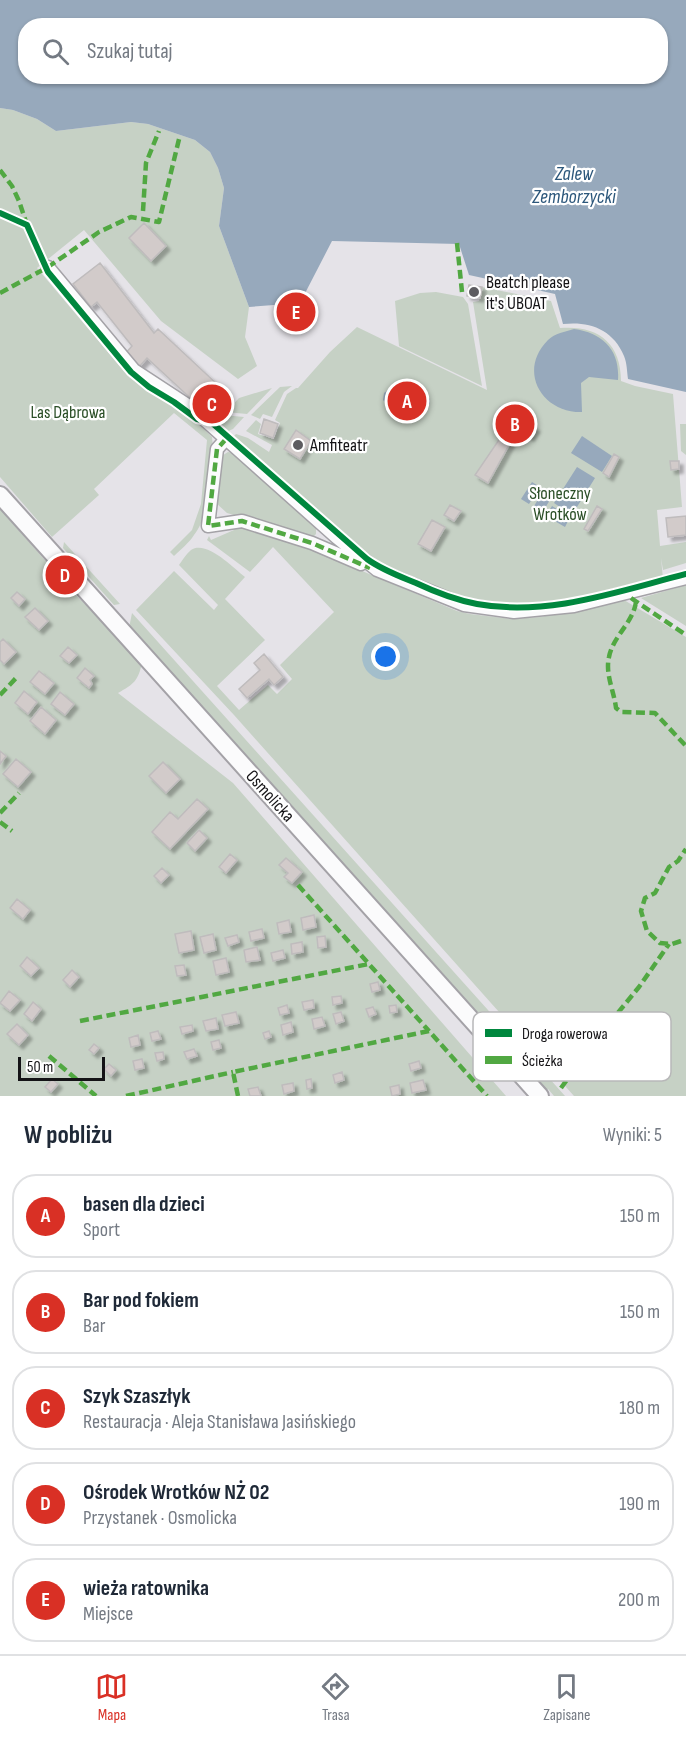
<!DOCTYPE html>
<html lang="pl">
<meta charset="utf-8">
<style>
:root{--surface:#fff;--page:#f6f6f7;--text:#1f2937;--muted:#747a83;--line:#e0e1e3;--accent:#d93025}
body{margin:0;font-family:"Sofia Sans Condensed",sans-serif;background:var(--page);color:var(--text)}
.scale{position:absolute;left:18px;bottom:15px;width:87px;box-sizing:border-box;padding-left:6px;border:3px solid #141316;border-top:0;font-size:16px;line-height:21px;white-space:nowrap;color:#141316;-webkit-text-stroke:4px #fff;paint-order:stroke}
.you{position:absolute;left:386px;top:657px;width:21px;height:21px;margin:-15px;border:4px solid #fff;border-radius:50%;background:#1a73e8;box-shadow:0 0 0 9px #1a73e833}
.badge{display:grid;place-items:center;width:39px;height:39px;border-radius:50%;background:var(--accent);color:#fff;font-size:20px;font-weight:700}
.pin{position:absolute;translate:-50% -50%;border:3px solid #fff;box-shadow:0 2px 6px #0006}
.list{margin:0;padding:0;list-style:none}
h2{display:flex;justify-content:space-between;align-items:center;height:78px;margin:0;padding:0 24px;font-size:26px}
h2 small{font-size:20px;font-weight:400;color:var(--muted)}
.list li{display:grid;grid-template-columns:39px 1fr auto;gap:18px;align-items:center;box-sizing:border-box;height:84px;margin:0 12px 12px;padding:0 12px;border:2px solid var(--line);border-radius:24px}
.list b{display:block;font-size:22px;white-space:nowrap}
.list p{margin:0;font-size:20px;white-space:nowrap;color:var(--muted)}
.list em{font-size:20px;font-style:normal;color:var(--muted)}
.icon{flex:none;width:33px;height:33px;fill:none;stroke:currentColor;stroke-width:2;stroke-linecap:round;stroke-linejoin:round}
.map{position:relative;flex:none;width:686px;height:1096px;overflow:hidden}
.search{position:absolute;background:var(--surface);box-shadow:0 2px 4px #0004;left:18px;right:18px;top:18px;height:66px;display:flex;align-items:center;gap:15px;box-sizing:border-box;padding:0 21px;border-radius:24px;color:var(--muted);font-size:22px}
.sheet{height:558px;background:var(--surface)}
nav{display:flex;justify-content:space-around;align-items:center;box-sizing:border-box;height:84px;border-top:2px solid var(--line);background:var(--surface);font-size:16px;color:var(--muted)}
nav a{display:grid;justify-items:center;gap:3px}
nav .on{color:var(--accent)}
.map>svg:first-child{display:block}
.green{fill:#c6d1c5}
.water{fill:#97a9bc;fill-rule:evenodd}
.building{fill:#d2cbca;stroke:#bfbcbd;stroke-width:1.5;filter:url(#shadow)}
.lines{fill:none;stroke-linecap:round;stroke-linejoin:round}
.street-casing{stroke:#a4a2a7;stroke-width:15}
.secondary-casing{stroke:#a4a2a7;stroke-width:20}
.street{stroke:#fbfbfc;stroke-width:12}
.secondary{stroke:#fbfbfc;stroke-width:16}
.quiet{stroke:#51a842;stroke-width:4.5;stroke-dasharray:9 4.5;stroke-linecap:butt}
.cycleway-casing{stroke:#fff;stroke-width:10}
.cycleway{stroke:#00873e;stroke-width:6}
.poi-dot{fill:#5d5c60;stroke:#fff;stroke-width:2}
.labels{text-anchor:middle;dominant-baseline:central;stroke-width:4.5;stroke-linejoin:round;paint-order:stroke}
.poi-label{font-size:18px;fill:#141316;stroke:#fff;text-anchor:start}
.park-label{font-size:18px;fill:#2a4e26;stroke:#fff}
.street-label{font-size:18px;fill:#141316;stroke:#fff}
.water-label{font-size:20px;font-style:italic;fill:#2c577b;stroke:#fff}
.key{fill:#fff;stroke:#b8b8b9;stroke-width:1.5}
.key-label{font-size:16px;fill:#141316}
</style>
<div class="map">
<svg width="686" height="1096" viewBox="0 0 686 1096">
<defs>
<filter id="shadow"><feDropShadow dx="4" dy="4" stdDeviation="1.5" flood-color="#0004"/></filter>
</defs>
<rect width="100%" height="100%" fill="#e5e3e8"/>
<!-- green -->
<path class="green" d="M0,108L13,110L37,119L56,131L131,122L148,124L195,140L210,152L218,168L224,188L219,226L249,307L245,337L257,366L238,379L161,321L84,230L37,268L129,377L199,424L212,437C215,461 210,516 194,535C189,543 181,549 174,556L170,552L192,530L201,504L207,440L174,413L94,489L99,495L52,537L0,477Z
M482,287L551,301L560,328C597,325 621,342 621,381L635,386L673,394L682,507L657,510L660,546L686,542V563L663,570L661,558L663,579L579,599L541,604L513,606L479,603L457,597L407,577L359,549L233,437L236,434L248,438L269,452L272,445L246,431L256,420L261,424L258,434L274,439L280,423L275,420L287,394L296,388H298L330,352L357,327L487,390L473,302L479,301Z
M436,292L463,297L468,304L482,386L399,346L395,301L420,293Z
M292,386L284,392L272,417L263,414L260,419L251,415L280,387Z
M272,388L247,414L226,412L239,398Z
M223,415L244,417L233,429L226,432L217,425V422Z
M680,424H686V455L681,451Z
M228,452L233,453L312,523L316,528V534L313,537H306L227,513L216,503L220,457Z
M0,509L72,591L142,663C138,681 134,684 118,693L233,783L506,1096H0Z
M233,526H240L310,549L457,611L470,614L512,619L540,617L624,600L686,637V1096H574L234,715L136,610L174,571L214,610L218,605L179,565C182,561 186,554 191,550C207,540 233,568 245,577L225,599L265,640L217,686L239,710L268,685L277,694L292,679L280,665L334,612L273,547L250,572L207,540L209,536L211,540L234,530Z
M64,542L120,604L114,605L63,548Z
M686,585V626L641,598Z
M132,613L514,1039L565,1096H554L548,1089L545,1091L129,628Z"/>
<!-- water -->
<path class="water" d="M0,0H686V392L628,379C627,372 627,363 624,356C613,329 589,321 563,324L555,294L469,275L459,244L332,241L300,303L249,307L219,226L224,188L218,168L210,152L195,140L148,124L131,122L56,131L37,119L13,110L0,108ZM26,26H660V76H26Z
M574,329C603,333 620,350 618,380L589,377L581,383L582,412C542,413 517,371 548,340C555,333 565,332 574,329Z
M389,389L395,390L409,400L427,396L430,399V404L426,407L421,406L420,408L400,413L387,404L383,400L384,393Z
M582,436L612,456L602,472L571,453Z
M577,467L595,478L572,515L554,503Z
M532,482L540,487L529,504L521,499Z
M544,489L553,495L542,513L533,508Z
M552,506L570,517L565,527L546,516Z"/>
<!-- building -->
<path class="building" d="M144,223L166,246L151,261L129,238Z
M100,263L154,333L158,329L219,386L200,407L147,358L138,368L124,355L132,346L97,302L91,307L73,284Z
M469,285L482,287L480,298L467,296Z
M500,407L512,414L513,411L526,418L525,421L536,428L530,437L519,431L515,437L514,436L488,483L475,475L505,431L502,429L507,422L495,415Z
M264,419L278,424L273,438L260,433Z
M296,430L311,441L300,459L284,449Z
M614,454L619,457L609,477L603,473Z
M670,461H679V469L671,470Z
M450,505L461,511L454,521L444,515Z
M597,506L602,509L588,531L584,529Z
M686,516V535L668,537L666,518Z
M432,520L445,527L431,551L418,544Z
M17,592L25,599L19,606L11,598Z
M35,608L48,621L39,630L25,617Z
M3,639L16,652L4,664L0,660V642Z
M68,647L77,655L69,663L60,656Z
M264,654L283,677L274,685L269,679L247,698L239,689L260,670L254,663Z
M85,668L94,676L90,680L92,684L89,688L77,678Z
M39,671L54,683L45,694L30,682Z
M24,691L37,702L28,714L15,703Z
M60,692L74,704L65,715L51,704Z
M41,707L56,720L45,734L30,721Z
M0,751L6,756L0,764Z
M16,759L31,772L18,787L3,774Z
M163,762L180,779L166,793L149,776Z
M197,799L208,809L170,849L152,832L170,812L178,819Z
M199,830L207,838L195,851L187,843Z
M230,854L237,860L226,873L219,867Z
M286,858L302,872L292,883L284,877L288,873L279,865Z
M162,868L169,875L161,883L154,876Z
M17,899L30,910L23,919L10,908Z
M314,915L316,927L303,930L301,918Z
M289,920L291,932L279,934L277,923Z
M262,929L264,938L251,941L249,932Z
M191,931L194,950L179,953L175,934Z
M213,934L216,950L204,953L200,937Z
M237,935L239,942L228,946L225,938Z
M325,936L326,947L318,948L317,937Z
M302,942L303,952L292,954L291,944Z
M257,947L260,960L246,962L244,950Z
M283,950L285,958L273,961L271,953Z
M27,957L39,968L31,976L20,966Z
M226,958L229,972L216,975L213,961Z
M184,965L186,975L177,976L175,966Z
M72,970L79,977L70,987L63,980Z
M378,982L380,990L372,992L370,984Z
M9,991L20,1000L10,1011L0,1003Z
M341,996L342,1003L333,1005L332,997Z
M313,1000L314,1008L304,1010L302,1002Z
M33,1002L41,1009L32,1021L24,1014Z
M287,1005L289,1013L280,1015L278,1008Z
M396,1005L397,1012L390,1013L389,1006Z
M373,1007L376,1014L369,1017L366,1009Z
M236,1012L239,1023L225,1026L222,1015Z
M341,1012L344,1021L336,1024L333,1014Z
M322,1017L325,1026L314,1029L312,1019Z
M216,1018L218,1029L206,1031L203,1021Z
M291,1022L293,1032L283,1035L281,1025Z
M17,1024L28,1035L19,1045L7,1034Z
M192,1025L193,1031L182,1034L180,1027Z
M158,1031L161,1039L152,1041L150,1033Z
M269,1031L271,1037L265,1039L263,1033Z
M138,1035L140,1045L131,1047L129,1038Z
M219,1040L221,1048L213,1050L211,1042Z
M94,1044L99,1048L94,1054L89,1050Z
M194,1049L197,1056L187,1059L184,1052Z
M163,1052L164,1059L157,1061L155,1053Z
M142,1059L144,1068L135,1070L133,1061Z
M419,1061L421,1068L411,1071L409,1064Z
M109,1064L116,1070L111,1076L104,1069Z
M342,1072L344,1080L335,1083L333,1075Z
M52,1079L58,1084L51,1092L45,1087Z
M311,1079L312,1088L307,1089L306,1080Z
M423,1080L426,1090L412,1093L410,1083Z
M293,1083L294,1091L284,1094L282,1085Z
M399,1085L400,1094L392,1096L390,1087Z
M258,1087L261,1096H250L248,1089Z"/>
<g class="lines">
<defs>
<path id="street" d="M48,267L134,370L189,406L336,537L377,570L464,605L514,612L574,606L686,578
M226,439L217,449L208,526L242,521L312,543L361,564"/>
<path id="secondary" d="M0,495L540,1096"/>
</defs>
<!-- street casing -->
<use href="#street" class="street-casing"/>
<!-- secondary casing -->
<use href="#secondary" class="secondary-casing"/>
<!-- street -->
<use href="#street" class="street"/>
<!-- secondary -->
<use href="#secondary" class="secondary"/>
<!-- quiet -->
<path class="quiet" d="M0,170L12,186L19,201L27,225
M143,211L146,163L159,131
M457,243L462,292
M0,293L48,267L99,232L131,217L159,222L180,135
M226,439L217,449L208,526L242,521L312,543L370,568
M631,598L686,635
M636,602C633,623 613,636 609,657C605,674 614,691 616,708L621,712L655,713L686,746
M0,695L18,676
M0,813L19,793
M0,822L12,831
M298,885L429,1031
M681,941L672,944L660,943L647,931L641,911L645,898L655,893L669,867L678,861L686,849
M80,1021L369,964
M49,1056L96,1096
M561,1088L594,1042L639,987L669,944
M126,1096L233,1072
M238,1096L233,1072L429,1031L487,1096"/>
<defs>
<path id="cycleway" d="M0,213L27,225L48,272L131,372L149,387L174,402L197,419L211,422L367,559C382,570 399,576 416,583C435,592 456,600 477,604C548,617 619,591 686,574"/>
</defs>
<!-- cycleway casing -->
<use href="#cycleway" class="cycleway-casing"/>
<!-- cycleway -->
<use href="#cycleway" class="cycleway"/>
</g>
<!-- markers -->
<g class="poi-dot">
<circle cx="474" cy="292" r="6"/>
<circle cx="298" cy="445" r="6"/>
</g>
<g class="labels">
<!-- poi labels -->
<g class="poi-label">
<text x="486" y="282">Beatch please<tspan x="486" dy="21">it's UBOAT</tspan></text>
<text x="310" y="445">Amfiteatr</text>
</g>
<!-- park labels -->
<g class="park-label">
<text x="68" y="412">Las Dąbrowa</text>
<text x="560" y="493">Słoneczny<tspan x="560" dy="21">Wrotków</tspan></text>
</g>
<!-- street labels -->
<g class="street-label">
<text transform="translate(270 796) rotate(48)">Osmolicka</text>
</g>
<!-- water labels -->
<g class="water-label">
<text x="574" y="174">Zalew<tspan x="574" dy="23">Zemborzycki</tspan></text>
</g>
</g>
<!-- legend -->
<rect x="473" y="1012" width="198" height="69" rx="9" class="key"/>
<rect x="485" y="1029" width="27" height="8" fill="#00873e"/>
<rect x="485" y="1056" width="27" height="8" fill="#51a842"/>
<g class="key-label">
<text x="522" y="1039">Droga rowerowa</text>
<text x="522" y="1066">Ścieżka</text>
</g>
</svg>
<div class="scale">50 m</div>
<div class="you"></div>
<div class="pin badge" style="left:407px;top:401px">A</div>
<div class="pin badge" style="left:515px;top:424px">B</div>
<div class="pin badge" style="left:212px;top:404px">C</div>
<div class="pin badge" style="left:65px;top:575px">D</div>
<div class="pin badge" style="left:296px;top:312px">E</div>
<div class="search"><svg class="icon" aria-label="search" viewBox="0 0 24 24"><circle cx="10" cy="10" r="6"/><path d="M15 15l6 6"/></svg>Szukaj tutaj</div>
</div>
<section class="sheet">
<h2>W pobliżu<small>Wyniki: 5</small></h2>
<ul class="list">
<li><span class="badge">A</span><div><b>basen dla dzieci</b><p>Sport</p></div><em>150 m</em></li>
<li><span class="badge">B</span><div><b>Bar pod fokiem</b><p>Bar</p></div><em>150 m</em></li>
<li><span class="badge">C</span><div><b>Szyk Szaszłyk</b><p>Restauracja · Aleja Stanisława Jasińskiego</p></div><em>180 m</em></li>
<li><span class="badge">D</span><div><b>Ośrodek Wrotków NŻ 02</b><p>Przystanek · Osmolicka</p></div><em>190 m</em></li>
<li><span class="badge">E</span><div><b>wieża ratownika</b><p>Miejsce</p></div><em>200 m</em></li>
</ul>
</section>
<nav>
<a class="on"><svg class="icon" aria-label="map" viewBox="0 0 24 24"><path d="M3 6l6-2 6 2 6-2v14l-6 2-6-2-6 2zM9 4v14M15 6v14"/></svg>Mapa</a>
<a><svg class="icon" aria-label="directions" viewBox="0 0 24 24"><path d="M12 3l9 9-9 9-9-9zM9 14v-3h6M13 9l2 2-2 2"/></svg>Trasa</a>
<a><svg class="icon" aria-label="saved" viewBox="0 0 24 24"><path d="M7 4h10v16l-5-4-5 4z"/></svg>Zapisane</a>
</nav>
